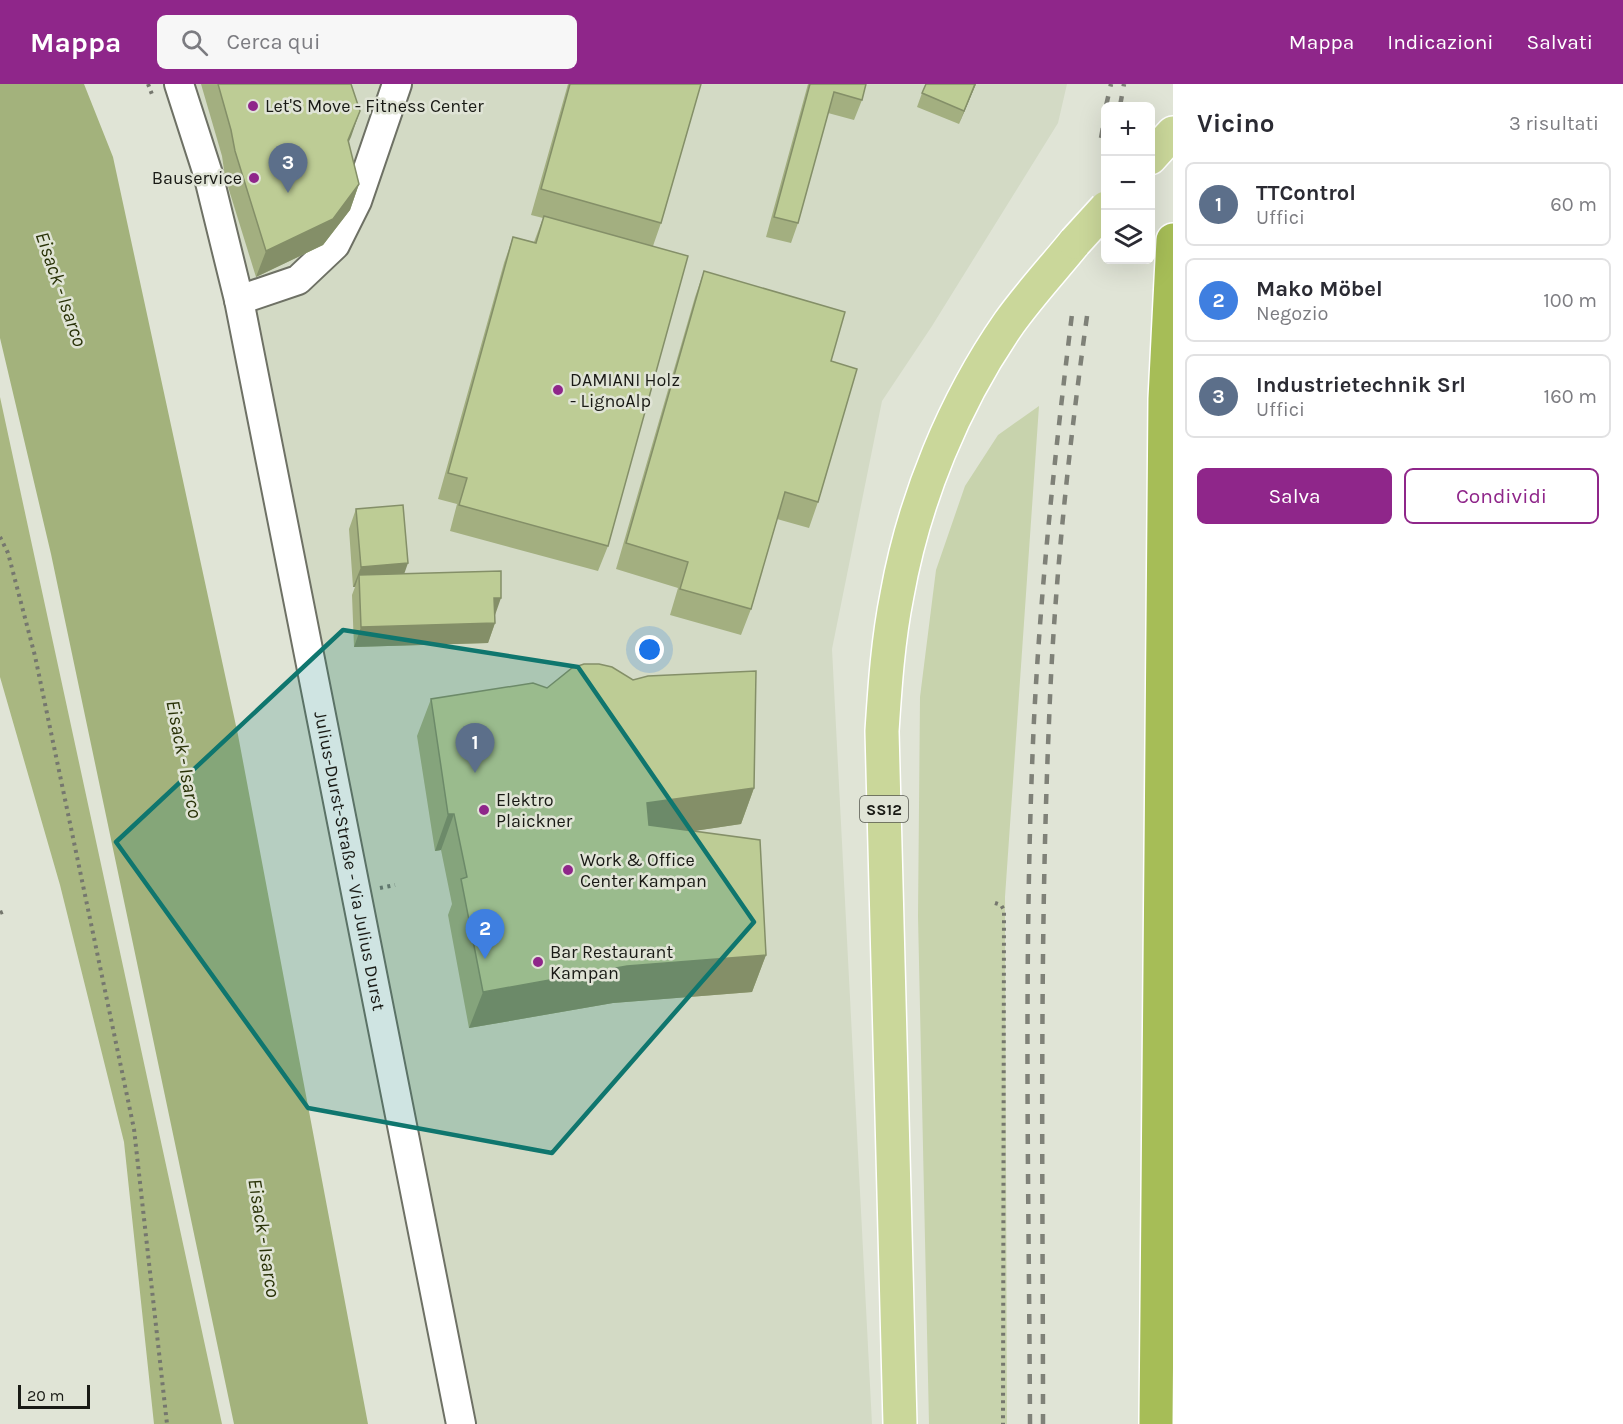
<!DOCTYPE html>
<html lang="it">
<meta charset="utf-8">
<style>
:root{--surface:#fff;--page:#f7f7f7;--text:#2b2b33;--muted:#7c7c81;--line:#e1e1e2;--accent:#8f268a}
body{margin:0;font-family:Karla,sans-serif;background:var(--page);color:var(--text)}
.controls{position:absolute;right:18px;top:18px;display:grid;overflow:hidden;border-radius:9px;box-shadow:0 6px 24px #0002}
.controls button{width:54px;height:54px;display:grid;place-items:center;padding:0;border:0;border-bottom:2px solid var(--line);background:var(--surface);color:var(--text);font:30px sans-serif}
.scale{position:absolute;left:18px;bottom:15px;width:72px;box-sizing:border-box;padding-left:6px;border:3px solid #191a15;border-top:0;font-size:16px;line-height:21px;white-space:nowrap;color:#191a15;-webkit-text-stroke:4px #e0e4d6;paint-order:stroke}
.you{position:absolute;left:650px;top:566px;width:21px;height:21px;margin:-15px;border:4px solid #fff;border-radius:50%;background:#1a73e8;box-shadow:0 0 0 9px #1a73e833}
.badge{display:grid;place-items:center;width:39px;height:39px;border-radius:50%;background:var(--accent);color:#fff;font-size:20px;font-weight:700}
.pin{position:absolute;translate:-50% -50px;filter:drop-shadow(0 2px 3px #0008)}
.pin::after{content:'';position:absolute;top:32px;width:21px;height:18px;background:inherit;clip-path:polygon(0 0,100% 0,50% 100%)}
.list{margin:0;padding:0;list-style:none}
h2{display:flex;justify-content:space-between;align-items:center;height:78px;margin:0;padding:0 24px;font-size:26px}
h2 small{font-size:20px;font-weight:400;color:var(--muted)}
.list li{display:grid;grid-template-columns:39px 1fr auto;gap:18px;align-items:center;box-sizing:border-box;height:84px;margin:0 12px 12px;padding:0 12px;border:2px solid var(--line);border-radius:9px}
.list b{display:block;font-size:22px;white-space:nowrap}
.list p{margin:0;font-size:20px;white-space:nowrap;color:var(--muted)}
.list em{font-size:20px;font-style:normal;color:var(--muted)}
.actions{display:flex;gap:12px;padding:18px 24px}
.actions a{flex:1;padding:14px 0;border:2px solid var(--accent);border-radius:9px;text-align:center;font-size:21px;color:var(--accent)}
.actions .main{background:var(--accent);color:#fff}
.icon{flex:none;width:33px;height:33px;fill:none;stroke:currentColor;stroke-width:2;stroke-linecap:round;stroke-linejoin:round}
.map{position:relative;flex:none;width:1173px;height:1340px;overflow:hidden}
header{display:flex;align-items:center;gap:36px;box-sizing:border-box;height:84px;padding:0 30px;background:var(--accent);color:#fff}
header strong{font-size:28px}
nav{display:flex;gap:33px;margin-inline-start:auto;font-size:21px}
.search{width:420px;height:54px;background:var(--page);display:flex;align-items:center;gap:15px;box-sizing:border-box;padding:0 21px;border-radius:9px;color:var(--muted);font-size:22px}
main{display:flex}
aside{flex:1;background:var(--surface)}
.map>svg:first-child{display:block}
.built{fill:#d3dac5}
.green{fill:#c8d3ad}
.forest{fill:#a9b781}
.water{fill:#a3b27c}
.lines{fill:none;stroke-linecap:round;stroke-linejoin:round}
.minor-casing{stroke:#6e7165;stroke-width:32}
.major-casing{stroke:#fff;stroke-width:36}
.highway-casing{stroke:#fff;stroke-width:36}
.path{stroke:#75776e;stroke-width:4;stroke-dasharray:3 4.5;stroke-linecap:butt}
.minor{stroke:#fff;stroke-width:28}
.major{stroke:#cad79a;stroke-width:33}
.highway{stroke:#a6bd57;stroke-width:33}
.rail{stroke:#7f8178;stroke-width:4.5;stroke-dasharray:10 10;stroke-linecap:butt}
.major-bridge-casing{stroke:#fff;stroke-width:36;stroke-linecap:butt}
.major-bridge{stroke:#cad79a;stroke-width:33}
.wall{fill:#a3af80}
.shaded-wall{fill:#848f68}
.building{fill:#bdcc95;stroke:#848f68;stroke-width:1.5}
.marked{fill:#0f766e;fill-opacity:0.2;stroke:#0f766e;stroke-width:4.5;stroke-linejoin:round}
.poi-dot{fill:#8f268a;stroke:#e0e4d6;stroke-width:2}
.labels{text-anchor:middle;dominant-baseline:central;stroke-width:5;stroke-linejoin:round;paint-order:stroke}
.shield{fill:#e0e4d6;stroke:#55574f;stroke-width:1.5}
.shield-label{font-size:16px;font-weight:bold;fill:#191a15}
.poi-label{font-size:18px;fill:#191a15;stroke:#e0e4d6;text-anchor:start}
.street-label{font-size:18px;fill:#191a15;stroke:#e0e4d6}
.water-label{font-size:20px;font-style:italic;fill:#293207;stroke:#e0e4d6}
</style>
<header>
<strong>Mappa</strong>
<div class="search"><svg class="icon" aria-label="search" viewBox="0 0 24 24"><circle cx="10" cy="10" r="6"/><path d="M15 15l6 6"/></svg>Cerca qui</div>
<nav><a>Mappa</a><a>Indicazioni</a><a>Salvati</a></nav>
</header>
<main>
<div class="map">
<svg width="1173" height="1340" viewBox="0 0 1173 1340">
<rect width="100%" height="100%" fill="#e0e4d6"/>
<!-- built -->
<path class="built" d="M179,0H1067L1058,39L932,242L882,317L832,565L872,1340H461L279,418Z"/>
<!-- green -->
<path class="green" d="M1039,322L1005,813L1007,1340H929L918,832L920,613L936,486L965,402L998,351Z"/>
<!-- forest -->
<path class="forest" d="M0,313L222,1340H154L124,1058L60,801L0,593Z"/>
<!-- water -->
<path class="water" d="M0,0H84L113,73L238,651L368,1340H234L51,470L0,254Z"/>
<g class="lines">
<defs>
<g id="minor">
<path id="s1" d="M179,0L208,90L239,216L461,1340"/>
<path d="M239,216L298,196L335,161L357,117L397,0"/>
</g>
<path id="major" d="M1150,74L1173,49
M900,1340L882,647C885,601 888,556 897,511C914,416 954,318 1009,239C1029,211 1053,185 1075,158"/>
<path id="highway" d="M1156,1340L1165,315L1173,156"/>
</defs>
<!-- minor casing -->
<use href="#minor" class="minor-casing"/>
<!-- major casing -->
<use href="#major" class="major-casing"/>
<!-- highway casing -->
<use href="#highway" class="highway-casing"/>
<!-- path -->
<path class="path" d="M148,0L153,13
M0,453L8,469L35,572L134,1045L167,1340
M380,804L395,801
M995,819L1001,821L1004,826L1003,1340
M0,829L5,827"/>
<!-- minor -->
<use href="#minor" class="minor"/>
<!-- major -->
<use href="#major" class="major"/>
<!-- highway -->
<use href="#highway" class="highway"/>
<!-- rail -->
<path class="rail" d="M1106,22L1111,0
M1120,22L1124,0
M1101,54L1106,27
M1030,1340C1029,1106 1023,871 1034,636C1041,498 1056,360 1073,222
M1043,1340C1043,1106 1039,872 1049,638C1054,500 1069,361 1088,225"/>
<defs>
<path id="major-bridge" d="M1075,158L1106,124"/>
</defs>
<!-- major-bridge casing -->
<use href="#major-bridge" class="major-bridge-casing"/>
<!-- major-bridge -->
<use href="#major-bridge" class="major-bridge"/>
</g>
<!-- wall -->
<path class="wall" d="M201,0H351L348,59L359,100L350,126L323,161L256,193L225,93L222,72Z
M568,0H701L661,139L653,162L608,462L598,487L450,447L457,420L438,415L504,179L513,153L534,158L543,134L531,131Z
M808,0H866L862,16L854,36L828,29L798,139L791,159L766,153Z
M976,0L959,40L917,23L922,9Z
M704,187L831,277L818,418L809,444L777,435L751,525L741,551L670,531L678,504L616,485L695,213Z
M356,425L404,490L495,532V539L488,559L354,563L352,511L355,503H353L349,445Z
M431,615L754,704L741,740L693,747L766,871L752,908L613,919L469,944L448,831L452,820L441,766L435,767L417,652Z"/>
<!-- shaded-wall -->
<path class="shaded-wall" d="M975,0H976L959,40L964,27Z
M360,27L351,53L338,82L348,56Z
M359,100L350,126L323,161L256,193L266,167Z
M408,479L401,499L359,491L355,503H353L361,483Z
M494,514H501L494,534Z
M495,539L488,559L354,563L361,543Z
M754,704L741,740L634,756L647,719Z
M448,730H454L441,766L435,767Z
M766,871L752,908L613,919L469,944L483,908L627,882Z"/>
<!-- building -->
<path class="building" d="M218,0H351L360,27L348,56L359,100L333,135L266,167L235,67L231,46Z
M570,0H701L661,139L541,105Z
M810,0H866L862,16L834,8L798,139L774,133Z
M926,0H975L964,27L922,9Z
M544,132L688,172L608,462L459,421L467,394L448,389L513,153L536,159Z
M704,187L845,228L831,277L857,285L818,418L785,408L751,525L680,505L688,478L626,459Z
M403,421L408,479L361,483L356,425Z
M501,487V514H494L495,539L361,543L359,491Z
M584,580H599L612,583L633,596L648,592L756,587L754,704L647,719L649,741L760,756L766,871L627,882L483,908L461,795L467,793L454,730H448L431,615L533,599L547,604L572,584Z"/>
<!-- marked area -->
<path class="marked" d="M343,546L578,583L754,838L552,1069L308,1024L116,758Z"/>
<!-- markers -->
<g class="poi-dot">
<circle cx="253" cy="22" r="6"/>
<circle cx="254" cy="94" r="6"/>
<circle cx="558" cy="306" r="6"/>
<circle cx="484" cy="726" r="6"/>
<circle cx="568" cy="786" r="6"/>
<circle cx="538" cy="878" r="6"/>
</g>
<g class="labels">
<!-- shield labels -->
<rect class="shield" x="860" y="712" width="48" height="26" rx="4.5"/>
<g class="shield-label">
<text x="884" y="725">SS12</text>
</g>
<!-- poi labels -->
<g class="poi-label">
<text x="265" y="22">Let'S Move - Fitness Center</text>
<text x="242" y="94" text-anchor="end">Bauservice</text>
<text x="570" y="296">DAMIANI Holz<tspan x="570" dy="21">- LignoAlp</tspan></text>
<text x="496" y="716">Elektro<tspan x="496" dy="21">Plaickner</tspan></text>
<text x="580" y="776">Work &amp; Office<tspan x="580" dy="21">Center Kampan</tspan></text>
<text x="550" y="868">Bar Restaurant<tspan x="550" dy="21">Kampan</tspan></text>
</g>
<!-- street labels -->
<g class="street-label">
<text stroke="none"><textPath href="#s1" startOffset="796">Julius-Durst-Straße - Via Julius Durst</textPath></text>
</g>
<!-- water labels -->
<g class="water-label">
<text transform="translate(61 205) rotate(71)">Eisack - Isarco</text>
<text transform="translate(184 675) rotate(79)">Eisack - Isarco</text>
<text transform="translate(264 1154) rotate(81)">Eisack - Isarco</text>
</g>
</g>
</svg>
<div class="controls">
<button>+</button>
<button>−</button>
<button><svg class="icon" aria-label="layers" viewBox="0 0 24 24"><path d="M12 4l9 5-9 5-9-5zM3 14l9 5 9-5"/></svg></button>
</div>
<div class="scale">20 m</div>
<div class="you"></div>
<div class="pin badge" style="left:475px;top:689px;background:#5c6f8a">1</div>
<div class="pin badge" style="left:485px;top:875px;background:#3f7fe0">2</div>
<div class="pin badge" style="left:288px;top:109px;background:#5c6f8a">3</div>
</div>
<aside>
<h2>Vicino<small>3 risultati</small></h2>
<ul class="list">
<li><span class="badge" style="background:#5c6f8a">1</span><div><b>TTControl</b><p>Uffici</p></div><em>60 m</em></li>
<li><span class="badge" style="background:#3f7fe0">2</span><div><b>Mako Möbel</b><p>Negozio</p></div><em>100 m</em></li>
<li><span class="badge" style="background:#5c6f8a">3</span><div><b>Industrietechnik Srl</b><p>Uffici</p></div><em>160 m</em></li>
</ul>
<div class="actions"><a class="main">Salva</a><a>Condividi</a></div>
</aside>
</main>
